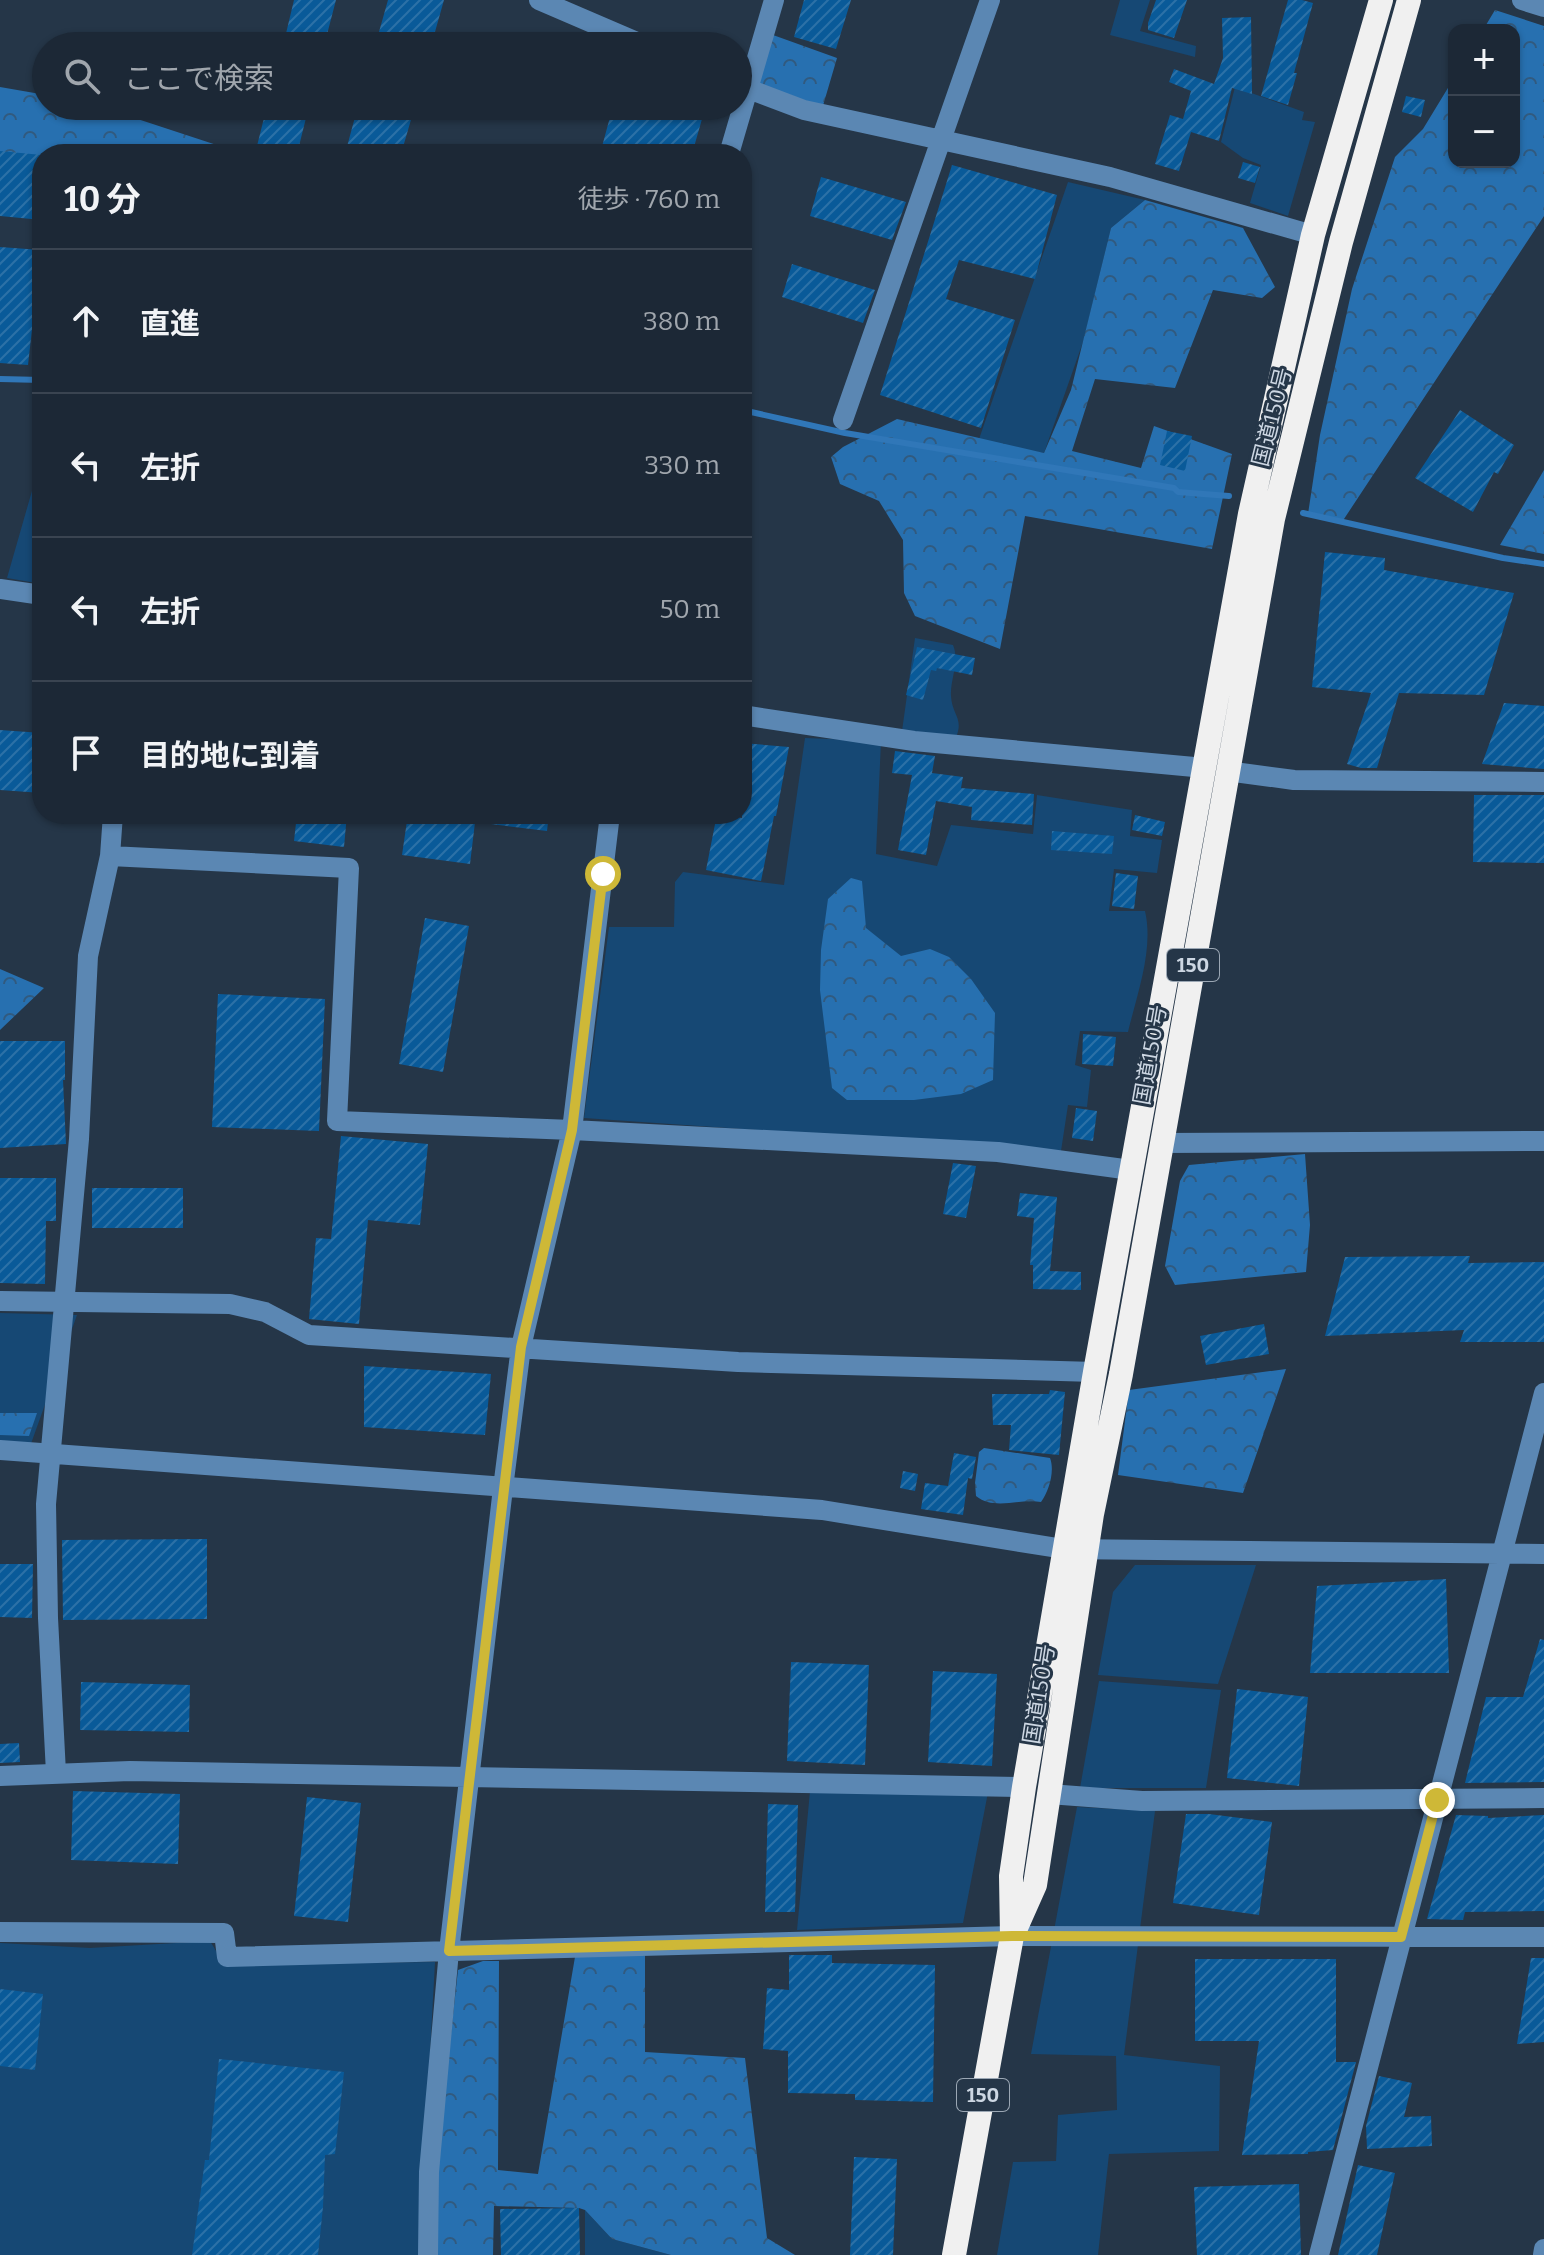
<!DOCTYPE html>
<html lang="ja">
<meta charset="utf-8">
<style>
:root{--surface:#1c2836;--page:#293442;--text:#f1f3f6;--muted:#a0a6ad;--line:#3a4451}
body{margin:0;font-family:Bitter,"Noto Sans JP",serif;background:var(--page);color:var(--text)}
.controls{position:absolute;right:24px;top:24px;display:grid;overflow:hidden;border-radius:16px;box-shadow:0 2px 6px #0004}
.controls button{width:72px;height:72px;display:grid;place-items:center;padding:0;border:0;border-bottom:2px solid var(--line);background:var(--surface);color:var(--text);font:40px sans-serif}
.stop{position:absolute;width:24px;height:24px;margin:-18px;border:6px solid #ceb837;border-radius:50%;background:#fff}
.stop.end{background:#ceb837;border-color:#fff;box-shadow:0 2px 8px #0008}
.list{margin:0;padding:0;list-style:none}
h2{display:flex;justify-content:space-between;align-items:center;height:104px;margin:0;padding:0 32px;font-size:34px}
h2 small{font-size:26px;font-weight:400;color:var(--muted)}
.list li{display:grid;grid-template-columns:52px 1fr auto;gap:24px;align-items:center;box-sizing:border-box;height:144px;padding:0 32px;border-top:2px solid var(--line)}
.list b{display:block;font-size:30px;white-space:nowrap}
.list em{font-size:26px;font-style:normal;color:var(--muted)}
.icon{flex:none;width:44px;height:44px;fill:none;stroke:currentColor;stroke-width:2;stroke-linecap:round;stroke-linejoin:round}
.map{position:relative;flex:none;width:1544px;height:2255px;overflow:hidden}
.search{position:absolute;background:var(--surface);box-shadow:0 2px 6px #0004;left:32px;top:32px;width:720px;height:88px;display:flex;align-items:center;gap:20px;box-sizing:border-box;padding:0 28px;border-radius:44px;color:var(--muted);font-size:30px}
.panel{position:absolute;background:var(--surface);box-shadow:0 2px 6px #0004;left:32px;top:144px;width:720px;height:680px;border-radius:32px}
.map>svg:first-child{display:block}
.grass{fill:#164874}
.forest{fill:url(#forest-crowns)}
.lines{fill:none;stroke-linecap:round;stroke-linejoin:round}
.stream{stroke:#3077b8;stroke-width:6}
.building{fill:url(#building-hatch)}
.minor{stroke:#5b87b3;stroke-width:20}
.highway{stroke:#f0f0f0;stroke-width:24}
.route{stroke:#ceb837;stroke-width:10}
.labels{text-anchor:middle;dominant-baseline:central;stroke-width:6;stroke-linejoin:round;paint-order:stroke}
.shield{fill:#253648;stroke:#9ba7b4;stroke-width:2}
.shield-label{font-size:20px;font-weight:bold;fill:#cdd7e3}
.street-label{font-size:22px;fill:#cdd7e3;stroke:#253648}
</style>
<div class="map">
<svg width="1544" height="2255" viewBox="0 0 1544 2255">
<defs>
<pattern id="forest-crowns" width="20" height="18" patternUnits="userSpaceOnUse" patternTransform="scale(2)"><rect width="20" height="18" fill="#2770b0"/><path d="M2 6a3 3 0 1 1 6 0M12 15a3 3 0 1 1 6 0" fill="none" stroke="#315a7f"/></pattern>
<pattern id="building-hatch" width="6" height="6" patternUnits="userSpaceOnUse" patternTransform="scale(2)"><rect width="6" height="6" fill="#095a99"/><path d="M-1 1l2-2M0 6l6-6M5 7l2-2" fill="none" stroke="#2c71a7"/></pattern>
</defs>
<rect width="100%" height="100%" fill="#253648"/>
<!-- grass -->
<path class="grass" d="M1120,0H1150L1140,31L1196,46L1195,57L1110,35Z
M1235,87L1304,112L1302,120L1315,122L1288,216L1250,203L1261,165L1243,158L1221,142Z
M1068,182L1145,200L1111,228L1084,339L1044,453L978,442Z
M42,456V584L7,578Z
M915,638L953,645C960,662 950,679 951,696C952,716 965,718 955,740L902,731Z
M805,738L881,741L876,854L937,866L951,825L1033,834L1037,795L1132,810L1130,836L1162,840L1157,873L1114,869L1109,911H1145C1154,949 1137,994 1128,1032L1080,1031L1075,1065L1091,1070L1087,1107L1068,1105L1061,1151L584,1118L609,927H674L675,882L683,872L784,885Z
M0,1313L77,1315L28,1452L0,1451Z
M1135,1565H1256L1218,1684L1098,1675L1113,1592Z
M1099,1681L1221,1690L1206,1788H1080Z
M989,1787L963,1923L797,1930L810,1791Z
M1077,1807L1155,1811L1124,2055L1220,2066L1219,2151L1109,2154L1098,2255H997L1013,2162L1056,2161L1058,2115L1117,2110L1116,2056L1031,2054Z
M210,1941L224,1964L435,1962L419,2255H0V1943L90,1948Z
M585,2210L612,2239L671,2255H585Z"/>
<!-- forest -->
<path class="forest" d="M1495,10L1544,26V216L1342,522L1308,514L1320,435L1352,289L1395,157L1423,129L1454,78V162H1514V30H1483Z
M773,35L837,58L822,109L758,87Z
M0,87L46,95V106H98L244,154H42V177L0,159Z
M1145,200L1243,228L1275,287L1262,298L1213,290L1175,388L1095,379L1072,451L1141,468L1154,426L1232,454L1212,549L1025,516L1000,649L915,616L904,593L903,540L879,501L840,484L831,457L843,447L897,419L1044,453L1071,390L1111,228Z
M1544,470V554L1500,545Z
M851,878L862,881L866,928L901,956L930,949L949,957L971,979L995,1013L993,1080L961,1094L914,1100H847L832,1088L820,990L821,950L828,899Z
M0,969L44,988L0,1030Z
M1305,1154L1310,1225L1306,1272L1175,1285L1165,1266L1180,1181L1189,1165Z
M1286,1369L1243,1493L1118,1475L1129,1390Z
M0,1413H37L29,1436L0,1435Z
M984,1448L1050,1458C1055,1471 1049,1491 1041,1502C1019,1498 995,1511 976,1496L975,1483L979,1452Z
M645,1954V2052L745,2058L767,2238L795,2255H671L612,2239L585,2210L579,2208L494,2206L493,2255H434L435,2178L458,1970L483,1961H499L498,2170L538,2174L575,1957Z"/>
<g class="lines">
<!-- stream -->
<path class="stream" d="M0,379L42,380
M742,410L845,433L1174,488L1178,492L1229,496
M1303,513L1503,558L1544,564"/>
</g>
<!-- building -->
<path class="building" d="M294,0H336L324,46H283Z
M388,0H444L431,46H375Z
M804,0H851L836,49L794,37Z
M1156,0H1187L1174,38L1148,30V23Z
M1288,0H1302L1313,3L1294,73H1297L1288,105L1261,96Z
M1251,17L1252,94L1232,88L1219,141L1191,132L1179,171L1155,164L1170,115L1183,119L1191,91L1169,82L1174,69L1214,84L1223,58L1222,18Z
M1406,96L1425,100L1421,117L1402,112Z
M267,106H309L297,154H255Z
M358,106H415L401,154H345Z
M613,106H684L704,112L692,154H600Z
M0,151L42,155V220L0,216Z
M1243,162L1260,167L1255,183L1238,178Z
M952,165L1057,195L1035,279L959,260L946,299L1015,320L981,428L880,395Z
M821,177L906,202L892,240L810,216Z
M0,247L41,250L28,365L0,363Z
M792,264L875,290L863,323L782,297Z
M1460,410L1514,445L1498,474L1494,472L1473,512L1415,478Z
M1167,431L1192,436L1185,471L1160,465Z
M1325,552L1385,558L1384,570L1514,593L1484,695L1399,693L1377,768H1361L1347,764L1371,693L1312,687Z
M917,647L975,658L972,675L937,668L936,671L931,670L923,700L906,695Z
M1504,703L1544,706V769L1482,764Z
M0,730L42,733V793L0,790Z
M742,743L789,747L776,816H774L761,881L706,870L717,814L742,818Z
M895,751L935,756L932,773L963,777L961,788L1034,794L1032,825L971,820L972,807L936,801L926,855L898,850L912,775L892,773Z
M1474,795H1544V863L1473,862Z
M297,814H347L344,847L294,841Z
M408,814H476L470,864L402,855Z
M492,814H549L547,831L491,824Z
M1135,815L1165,822L1162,836L1132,830Z
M1052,831L1114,836L1112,854L1051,850Z
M1116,873L1138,876L1134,909L1112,906Z
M425,918L469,926L443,1072L399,1064Z
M218,994L325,999L319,1131L212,1127Z
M1083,1034L1116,1037L1113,1066L1082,1064Z
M0,1041H65V1080H63L66,1144L0,1148Z
M1076,1108L1097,1111L1093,1141L1072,1138Z
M341,1136L428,1144L420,1225L368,1220L359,1324L309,1319L316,1238L331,1239Z
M953,1163L976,1166L966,1218L943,1214Z
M0,1178H56V1221H46L45,1284L0,1283Z
M92,1188H183V1228H92Z
M1020,1193L1057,1197L1050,1271L1081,1272V1290L1033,1289V1265H1030L1034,1218L1017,1216Z
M1470,1256L1468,1263L1544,1262V1342H1460L1464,1330L1325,1336L1345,1257Z
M1264,1324L1269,1354L1206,1365L1200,1336Z
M364,1366L491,1374L485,1435L364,1427Z
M1050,1390L1065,1392L1059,1455L1009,1450L1011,1425H993L992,1394H1049Z
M954,1453L976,1457L972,1479L968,1478L963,1515L921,1509L925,1483L948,1486Z
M903,1471L918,1474L915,1491L900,1488Z
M207,1539V1619L63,1620L62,1540Z
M0,1564H33L32,1618L0,1617Z
M1446,1579L1449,1673H1310L1317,1586Z
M1540,1639L1544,1640V1782L1465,1783L1486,1697H1523Z
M791,1662L869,1665L865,1765L787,1761Z
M933,1671L997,1674L992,1766L928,1762Z
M81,1682L190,1685L189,1732L80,1730Z
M1237,1689L1308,1697L1299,1786L1227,1778Z
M19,1743L20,1762L0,1763V1744Z
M73,1791L180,1794L178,1864L71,1860Z
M307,1797L361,1803L348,1922L294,1916Z
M768,1804L798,1805L795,1912H765Z
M1186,1814H1209L1272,1822L1259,1915L1173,1903Z
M1456,1815L1488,1816V1818L1544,1815V1911L1465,1912L1463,1920L1427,1919Z
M789,1955H832V1963L935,1965L933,2102L855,2100V2094L788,2093V2051L763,2049L767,1988L789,1990Z
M1531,1958H1544V2042L1517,2044Z
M1195,1959H1336V2062H1356L1333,2150L1308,2152V2154L1242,2155L1259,2041H1195Z
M0,1989L43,1994L35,2070L0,2066Z
M219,2059L344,2072L335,2154L325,2155L323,2207L318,2255H192L205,2160H209Z
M1379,2076L1412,2083L1404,2117L1431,2116L1432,2146L1367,2149L1366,2126Z
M854,2157L897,2159L893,2255H850Z
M1358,2165L1395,2173L1377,2255H1338Z
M1299,2184L1301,2255H1197L1194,2187Z
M579,2208L580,2255H501L500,2209Z"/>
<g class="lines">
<!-- minor -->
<path class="minor" d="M539,0L646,46
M1522,0L1544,7
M738,85L804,110L1110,177L1313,235
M729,154L774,0
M843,420L990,0
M0,589L42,595
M742,715L914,741L1205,768
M1227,771L1294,780L1544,782
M110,856L349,868L337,1121L572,1130L998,1152L1131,1170
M1161,1143L1544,1141
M0,1301L230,1304L265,1312L309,1335L738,1362L1095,1372
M0,1450L822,1510L1064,1549L1544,1554
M56,1773L48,1618L46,1504L79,1139L88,956L110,856L113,814
M0,1776L130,1771L1024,1787
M1049,1794L1142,1801L1544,1798
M0,1932L224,1933L227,1957L1012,1936L1544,1937
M428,2255L429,2172L449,1951L503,1488L521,1347L572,1130L610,814
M1319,2255L1544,1393
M1543,2255L1544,2249"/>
<!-- highway -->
<path class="highway" d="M1015,1930L1035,1885L1092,1514L1121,1374L1273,519L1341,242L1409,0
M954,2255L1012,1936L1011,1876L1024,1787L1095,1372L1250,514L1313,235L1381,0"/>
</g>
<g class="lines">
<!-- route -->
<path class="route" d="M603,874L572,1130L521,1347L449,1951L1012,1936L1401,1937L1437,1800"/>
</g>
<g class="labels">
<!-- shield labels -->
<g class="shield">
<rect x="1167" y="949" width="52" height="32" rx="6"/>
<rect x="957" y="2079" width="52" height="32" rx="6"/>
</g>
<g class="shield-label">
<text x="1193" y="965">150</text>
<text x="983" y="2095">150</text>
</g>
<!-- street labels -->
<g class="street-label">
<text transform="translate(1272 417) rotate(-76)">国道150号</text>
<text transform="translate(1150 1055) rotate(-80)">国道150号</text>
<text transform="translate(1039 1694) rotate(-81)">国道150号</text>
</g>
</g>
</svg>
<div class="controls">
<button>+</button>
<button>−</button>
</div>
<div class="stop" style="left:603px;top:874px"></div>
<div class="stop end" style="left:1437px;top:1800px"></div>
<div class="search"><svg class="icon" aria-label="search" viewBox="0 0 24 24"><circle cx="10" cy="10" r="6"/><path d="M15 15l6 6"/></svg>ここで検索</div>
<section class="panel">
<h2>10 分<small>徒歩 · 760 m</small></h2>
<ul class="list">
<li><svg class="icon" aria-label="ahead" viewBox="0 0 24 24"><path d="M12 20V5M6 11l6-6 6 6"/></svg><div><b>直進</b></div><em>380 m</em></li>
<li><svg class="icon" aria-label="left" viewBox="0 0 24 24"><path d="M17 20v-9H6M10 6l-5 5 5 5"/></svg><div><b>左折</b></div><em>330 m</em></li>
<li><svg class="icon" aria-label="left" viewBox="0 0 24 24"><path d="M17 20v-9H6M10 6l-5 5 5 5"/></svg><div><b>左折</b></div><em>50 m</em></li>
<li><svg class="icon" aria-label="arrive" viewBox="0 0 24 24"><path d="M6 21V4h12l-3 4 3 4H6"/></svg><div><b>目的地に到着</b></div></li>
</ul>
</section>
</div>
